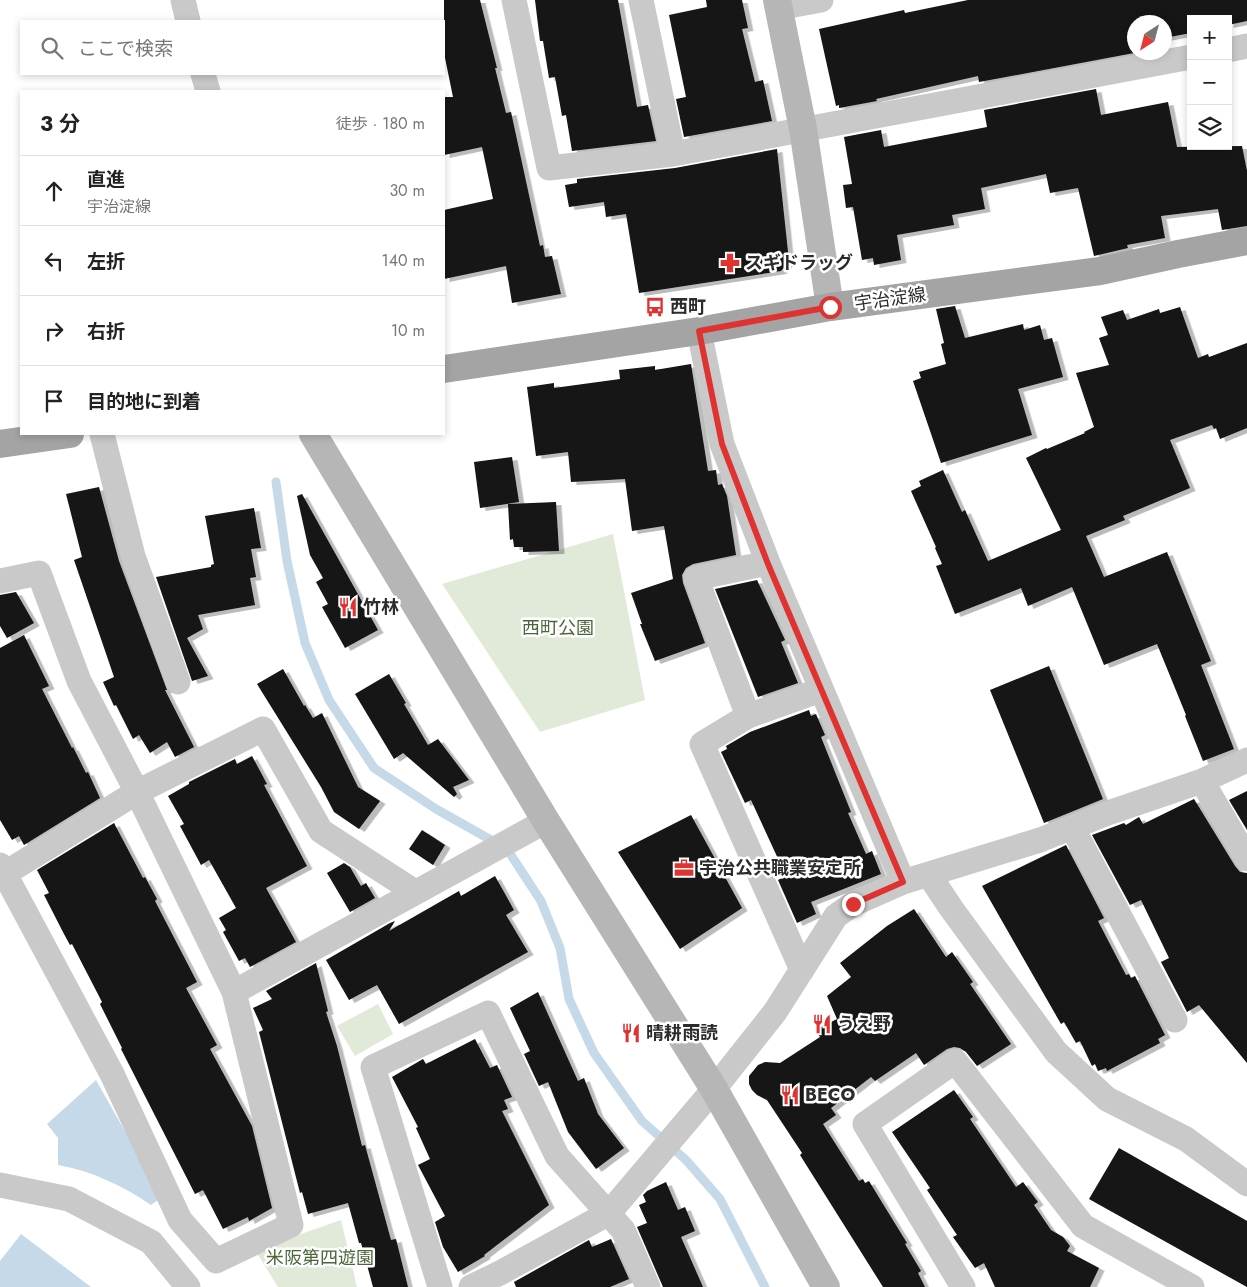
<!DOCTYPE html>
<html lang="ja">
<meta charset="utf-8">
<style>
:root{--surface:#fff;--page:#f6f6f6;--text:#222;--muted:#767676;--line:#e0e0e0}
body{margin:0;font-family:Jost,"Noto Sans JP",sans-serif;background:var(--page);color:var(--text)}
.controls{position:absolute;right:15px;top:15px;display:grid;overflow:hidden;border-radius:0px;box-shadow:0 2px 8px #0003}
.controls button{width:45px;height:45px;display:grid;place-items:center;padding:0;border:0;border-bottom:1px solid var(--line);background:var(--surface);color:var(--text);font:25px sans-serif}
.compass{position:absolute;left:1127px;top:15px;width:45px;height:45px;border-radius:50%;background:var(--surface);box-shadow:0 2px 8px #0003;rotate:216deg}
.stop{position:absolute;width:15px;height:15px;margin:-11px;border:4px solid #df3332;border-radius:50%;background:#fff}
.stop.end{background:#df3332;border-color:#fff;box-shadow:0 1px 5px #0008}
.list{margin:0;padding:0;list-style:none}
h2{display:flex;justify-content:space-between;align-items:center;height:65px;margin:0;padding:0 20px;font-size:21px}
h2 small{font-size:16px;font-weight:400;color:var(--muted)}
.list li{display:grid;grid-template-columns:32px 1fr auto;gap:15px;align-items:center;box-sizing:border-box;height:70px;padding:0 20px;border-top:1px solid var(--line)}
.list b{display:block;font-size:19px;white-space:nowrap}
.list p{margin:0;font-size:16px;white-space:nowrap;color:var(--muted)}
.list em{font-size:16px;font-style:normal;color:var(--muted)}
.icon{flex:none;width:28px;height:28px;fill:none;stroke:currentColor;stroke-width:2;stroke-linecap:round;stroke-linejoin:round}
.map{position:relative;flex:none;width:1247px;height:1287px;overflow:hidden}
.search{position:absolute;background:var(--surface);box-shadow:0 2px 8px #0003;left:20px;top:20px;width:425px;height:55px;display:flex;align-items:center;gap:12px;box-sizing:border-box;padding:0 18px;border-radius:0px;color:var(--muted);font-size:19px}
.panel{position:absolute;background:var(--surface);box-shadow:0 2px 8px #0003;left:20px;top:90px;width:425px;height:345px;border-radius:0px}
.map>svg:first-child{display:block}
.green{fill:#e1ead9}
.water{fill:#c6d9e9}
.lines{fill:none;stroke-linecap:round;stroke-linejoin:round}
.stream{stroke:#c6d9e9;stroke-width:9}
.building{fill:#131313;filter:url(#shadow)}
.street{stroke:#c9c9c9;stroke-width:25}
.secondary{stroke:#b6b6b6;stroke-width:28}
.primary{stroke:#a4a4a4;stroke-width:28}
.route{stroke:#df3332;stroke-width:6}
.labels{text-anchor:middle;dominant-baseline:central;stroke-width:5;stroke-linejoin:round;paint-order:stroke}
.poi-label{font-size:18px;font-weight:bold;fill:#2c2c2c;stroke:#fff;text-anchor:start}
.street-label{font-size:18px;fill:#2c2c2c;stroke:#fff}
.park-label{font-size:18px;fill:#4c663b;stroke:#fff}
</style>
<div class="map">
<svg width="1247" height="1287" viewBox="0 0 1247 1287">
<defs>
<filter id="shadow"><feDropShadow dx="5.5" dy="3" stdDeviation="0" flood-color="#0004"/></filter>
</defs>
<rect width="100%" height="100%" fill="#fff"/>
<!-- green -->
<path class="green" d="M613,534L645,700L540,732L442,584Z
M378,1004L393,1034L355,1056L337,1026Z
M341,1220L357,1287H278L255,1250Z"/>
<!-- water -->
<path class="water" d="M96,1080L162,1197L151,1205C123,1186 92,1171 58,1165V1138L47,1124Z
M21,1234L91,1287H0V1261Z"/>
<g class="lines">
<!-- stream -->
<path class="stream" d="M276,482L287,561L305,643L329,700L374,768L436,809L507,849L541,901L560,948L569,999L594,1053L642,1121L686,1160L720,1199L765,1287"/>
</g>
<!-- building -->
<path class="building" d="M444,0H480L497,68H495L506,113L511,112L540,246L543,245L545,257L552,256L561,294L512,303L506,266L444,279V210L493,199L482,147L444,155V97H453L444,53Z
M535,0H618L637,107L648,105L656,141L572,151L566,115L562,116L555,77L549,78L543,41H540Z
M706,0H742L748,28L742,29L755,82L763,80L772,121L684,137L676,99L686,97L669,15L707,7Z
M968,0H1247V21L1228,25V19H1191V33L1164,38V22H1134V53L979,82L978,76L876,99L877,101L839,108V105L836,106L819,29L904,10L905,13Z
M1096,89L1101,115L1168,102L1177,147L1242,146L1247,171V226L1222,230L1218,209L1161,216L1165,238L1127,245L1128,248L1094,256L1078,188L1050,193L1046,174L981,188L985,209L952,215L954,225L897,235L901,260L874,265L873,258L862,260L853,207L846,208L843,185L852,184L844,137L881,130L884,147L987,127L984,110Z
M777,149L789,261L781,271L639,293L626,214L606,217L604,202L569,207L565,185L577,183V179L675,168Z
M955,306L965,338L1023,324L1024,330L1040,325L1044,340L1052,338L1063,377L1018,389L1032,435L941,463L913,381L921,378L919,372L946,364L941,344L944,343L936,309Z
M1180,307L1198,358L1208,354L1209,357L1247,343V428L1220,439L1216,428L1214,429L1212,425L1170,440L1190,488L1123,516L1125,520L1086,536L1104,577L1167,552L1211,661L1201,665L1234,749L1203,761L1185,716L1186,715L1157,644L1104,665L1072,587L1028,606L1021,588L955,614L936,566L942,564L935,548L936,547L911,491L921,486L919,481L943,470L962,512L965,510L988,561L1061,530L1026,458L1046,448L1047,449L1085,433L1084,432L1094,427L1076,373L1109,365L1099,338L1108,335L1101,317L1123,310L1127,320L1159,309L1160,313Z
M691,364L708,471L716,470L718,485L722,484L727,496L736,555L693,564L686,568L682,575L683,583L705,643L655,661L640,624H642L631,593L673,579L664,526L632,531L625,479L571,482L568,452L536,456L527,387L554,383V388L620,379L619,370L655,366V370Z
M512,457L519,502L480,508L474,462Z
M99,487L119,561L167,690H165L194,747L175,757L167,742L150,753L139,735L133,739L116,705L114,706L103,682L114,677L74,560L82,557L66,494Z
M302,494L378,630L345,648L322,607L328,604L316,582L323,578L310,555L297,496Z
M556,502L559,551L523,552V547H514L513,539L510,540L508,504Z
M254,508L261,548L251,549L256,577L250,578L255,605L198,615L203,629L187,638L208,676L192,681L156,577L211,567V565L214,564L205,516Z
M757,580L785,640L781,642L798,683L758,697L715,589Z
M16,592L34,623L7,638L0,626V595Z
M24,635L49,686L42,689L72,748L73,747L86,773L88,772L100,798L24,845L19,836L12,840L0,820V648Z
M1049,666L1103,799L1044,823L990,690Z
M283,669L304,706L305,705L313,718L322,713L358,787L380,801L359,829L334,812L321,787L257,684Z
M389,674L406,703L404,704L428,745L438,739L469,780L453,787L457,794L454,797L403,753L394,759L355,694Z
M809,710L811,716L816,714L825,735L821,737L851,812L848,813L866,854L872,851L881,874L811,902L816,914L797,923L778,880L786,876L751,800L745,803L721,752L727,749L726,746L750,732Z
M252,756L267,784L264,785L307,866L266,888L296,942L250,967L245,958L239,961L223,932L226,930L219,918L236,908L209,860L201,865L180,826L184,824L168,796L189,784V782L235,759L237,764Z
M1247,791V830L1229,800Z
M1194,799L1235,866L1240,872L1247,873V1063L1199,1005L1187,1012L1161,962L1169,958L1141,900L1130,905L1092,835L1124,823L1126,825L1139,817L1143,824Z
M691,815L742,908L680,949L618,852Z
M114,823L143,878L145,877L157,899L155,901L197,982L186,988L217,1045L210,1049L252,1126L272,1208L249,1221L248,1217L223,1229L203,1190L195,1194L121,1049L122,1048L100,1004L102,1002L72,944L70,945L64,934L44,895L49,893L37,870Z
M422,830L445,845L433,865L409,849Z
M1066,845L1104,918L1098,921L1126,975L1129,974L1131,978L1135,976L1165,1035L1158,1039L1160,1043L1107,1071L1106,1068L1098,1071L1095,1064L1092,1066L1091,1064L1080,1041L1076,1043L1064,1022L1061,1024L982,886Z
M344,863L350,867L361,886L366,883L375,898L350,912L327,873Z
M495,876L514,910L506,915L528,952L399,1024L377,985L349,1000L326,960L390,923L395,921L389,931L459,891L461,896Z
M914,909L946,957L952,952L973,982L970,984L1011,1044L977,1066L966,1052L960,1048L954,1047L947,1049L924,1065L916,1053L875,1081L871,1077L831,1108L836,1115L823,1124L859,1181L863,1179L865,1183L869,1181L883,1204L907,1243L905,1244L921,1271L918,1273L925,1287H883L800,1155L802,1153L767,1100L757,1095L752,1090L749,1084V1076L758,1065L765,1062L780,1063L820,1037L815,1030L837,1019L827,996L851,977L840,963L887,926Z
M316,963L328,1011L326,1012L337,1046L362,1146L365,1145L391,1240L396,1239L408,1287H373L361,1243H359L348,1203L308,1214L302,1192L300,1193L259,1032L263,1030L253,1008L272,999L266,991Z
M538,992L578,1081L584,1078L598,1114L624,1148L596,1169L568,1132L548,1082L539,1086L524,1054L530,1051L510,1008Z
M475,1039L490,1068L497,1065L512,1097L504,1100L508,1109L502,1111L549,1205L484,1255L485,1256L458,1272L443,1247L435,1222L445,1216L418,1165L430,1159L416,1128L418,1127L392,1077L423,1059L426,1064Z
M954,1090L973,1117L970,1119L1016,1187L1023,1182L1038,1202L1034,1205L1051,1230L1063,1237L1070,1246L1067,1251L1099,1268L1090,1287H995L984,1263L975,1268L953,1237L957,1235L927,1190L930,1188L892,1132Z
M1119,1148L1247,1221V1287L1089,1199Z
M666,1182L678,1210L685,1207L695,1231L681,1237L703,1287H663L637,1227L647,1223L639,1205L646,1202L643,1195L647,1191Z
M611,1239L629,1279L610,1287H516L514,1282L589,1240L592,1247Z"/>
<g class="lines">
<!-- street -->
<path class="street" d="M183,0L188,21
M514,0L549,168L673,154L1191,57
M641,0L673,154
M778,8L821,0
M1228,50L1247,46
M203,74L208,91
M699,331L722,444L768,563L903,882
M102,434L133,556L178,682
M0,581L39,573L79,681L137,792L234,992L291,1225L216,1261L180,1220L112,1074L0,865
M748,716L696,578L768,563
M1202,781L1247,859
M1072,827L1175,1020
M4,874L137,792L263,729L321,831L415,892
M929,875L951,908L1056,1052L1107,1099L1186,1139L1247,1184
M802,970L702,744L748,716L821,690
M234,992L546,821
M0,1185L69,1199L151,1242L188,1287
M440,1287L373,1067L488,1013L557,1156L623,1230L648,1287
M471,1287L500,1273L609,1213L714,1089L775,1012L836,916L853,904L903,882L1040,840L1108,813L1202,781L1247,760
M963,1287L865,1124L955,1061L1083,1226L1192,1287"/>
<!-- secondary -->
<path class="secondary" d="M777,0L803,129L830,307
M313,434L546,821L714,1089L826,1287"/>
<!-- primary -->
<path class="primary" d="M444,369L699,331L830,307L1100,271L1178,254L1247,241
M0,444L70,434"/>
</g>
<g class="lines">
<!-- route -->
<path class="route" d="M830,307L699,331L722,444L768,564L903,882L853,904"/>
</g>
<!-- icons -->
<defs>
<symbol id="pharmacy-bare" viewBox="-9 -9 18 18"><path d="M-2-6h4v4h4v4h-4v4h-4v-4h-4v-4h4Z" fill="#df3332" stroke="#fff" stroke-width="2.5" paint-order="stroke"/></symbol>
<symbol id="bus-bare" viewBox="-9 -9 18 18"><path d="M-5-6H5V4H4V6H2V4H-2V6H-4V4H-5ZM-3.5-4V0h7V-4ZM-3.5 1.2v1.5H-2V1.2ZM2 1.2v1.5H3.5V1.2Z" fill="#df3332" stroke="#fff" stroke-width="2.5" paint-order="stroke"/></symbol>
<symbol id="restaurant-bare" viewBox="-9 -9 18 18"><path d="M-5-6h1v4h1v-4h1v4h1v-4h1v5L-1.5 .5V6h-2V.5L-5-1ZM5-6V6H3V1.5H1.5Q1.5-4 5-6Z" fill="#df3332" stroke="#fff" stroke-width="2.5" paint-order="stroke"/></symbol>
<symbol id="office-bare" viewBox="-9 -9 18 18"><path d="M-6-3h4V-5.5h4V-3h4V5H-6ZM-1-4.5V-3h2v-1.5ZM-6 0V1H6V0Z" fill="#df3332" stroke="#fff" stroke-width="2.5" paint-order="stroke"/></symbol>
</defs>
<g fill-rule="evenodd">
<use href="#pharmacy-bare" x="716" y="249" width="28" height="28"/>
<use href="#bus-bare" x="641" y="293" width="28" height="28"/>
<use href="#restaurant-bare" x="334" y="593" width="28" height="28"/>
<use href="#office-bare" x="670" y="854" width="28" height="28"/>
<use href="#restaurant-bare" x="808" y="1010" width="28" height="28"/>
<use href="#restaurant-bare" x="617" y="1019" width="28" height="28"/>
<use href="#restaurant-bare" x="776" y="1081" width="28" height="28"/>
</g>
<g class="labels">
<!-- poi labels -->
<g class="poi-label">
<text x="745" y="263">スギドラッグ</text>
<text x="670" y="307">西町</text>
<text x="363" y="607">竹林</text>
<text x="699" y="868">宇治公共職業安定所</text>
<text x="837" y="1024">うえ野</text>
<text x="646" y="1033">晴耕雨読</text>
<text x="805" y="1095">BECO</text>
</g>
<!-- street labels -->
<g class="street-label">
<text transform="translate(890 299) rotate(-8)">宇治淀線</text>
</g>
<!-- park labels -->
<g class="park-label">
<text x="558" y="628">西町公園</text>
<text x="320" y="1258">米阪第四遊園</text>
</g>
</g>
</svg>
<div class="controls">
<button>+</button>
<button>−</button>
<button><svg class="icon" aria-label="layers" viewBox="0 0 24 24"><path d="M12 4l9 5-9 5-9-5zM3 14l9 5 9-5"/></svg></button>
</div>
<svg class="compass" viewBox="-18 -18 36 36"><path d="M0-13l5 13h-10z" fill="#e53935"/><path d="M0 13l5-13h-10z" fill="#767676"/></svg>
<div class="stop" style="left:830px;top:307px"></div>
<div class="stop end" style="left:853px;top:904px"></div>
<div class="search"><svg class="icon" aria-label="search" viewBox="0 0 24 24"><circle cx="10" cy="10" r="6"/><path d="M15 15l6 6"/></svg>ここで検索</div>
<section class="panel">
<h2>3 分<small>徒歩 · 180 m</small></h2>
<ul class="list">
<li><svg class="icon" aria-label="ahead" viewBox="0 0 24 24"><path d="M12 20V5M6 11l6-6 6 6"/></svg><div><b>直進</b><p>宇治淀線</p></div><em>30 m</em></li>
<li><svg class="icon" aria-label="left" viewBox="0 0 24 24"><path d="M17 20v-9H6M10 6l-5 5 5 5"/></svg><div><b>左折</b></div><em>140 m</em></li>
<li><svg class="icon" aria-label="right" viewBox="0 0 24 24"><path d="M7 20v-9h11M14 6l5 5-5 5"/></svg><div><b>右折</b></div><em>10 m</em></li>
<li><svg class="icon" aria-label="arrive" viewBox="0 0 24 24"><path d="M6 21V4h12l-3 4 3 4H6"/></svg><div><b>目的地に到着</b></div></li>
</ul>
</section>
</div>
